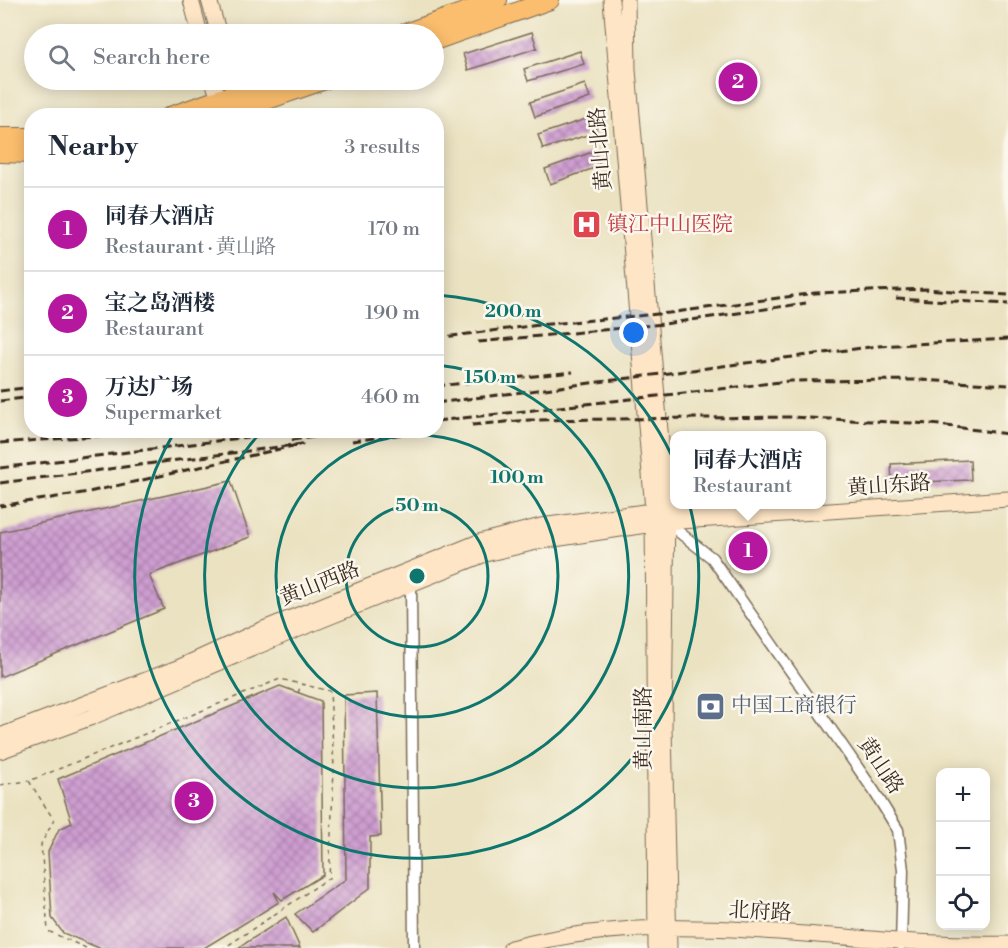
<!DOCTYPE html>
<meta charset="utf-8">
<style>
:root{--surface:#fff;--page:#f2f2f3;--text:#1f2937;--muted:#747a83;--line:#e0e1e3;--accent:#b5179e}
body{margin:0;font-family:"Libre Bodoni","Noto Serif SC",serif;background:var(--page);color:var(--text)}
.controls{position:absolute;right:18px;bottom:18px;display:grid;overflow:hidden;border-radius:12px;box-shadow:0 3px 15px #0003}
.controls button{width:54px;height:54px;display:grid;place-items:center;padding:0;border:0;border-bottom:2px solid var(--line);background:var(--surface);color:var(--text);font:30px sans-serif}
.you{position:absolute;left:634px;top:333px;width:21px;height:21px;margin:-15px;border:4px solid #fff;border-radius:50%;background:#1a73e8;box-shadow:0 0 0 9px #1a73e833}
.badge{display:grid;place-items:center;width:39px;height:39px;border-radius:50%;background:var(--accent);color:#fff;font-size:20px;font-weight:700}
.pin{position:absolute;translate:-50% -50%;border:3px solid #fff;box-shadow:0 2px 6px #0006}
.popup{position:absolute;left:670px;top:431px;width:156px;height:78px;box-sizing:border-box;display:grid;place-content:center;border-radius:12px;background:var(--surface);filter:drop-shadow(0 2px 4px #0005);font-size:20px;white-space:nowrap;color:var(--muted)}
.popup b{font-size:22px;color:var(--text)}
.popup::after{content:'';position:absolute;left:50%;top:100%;margin-left:-12px;border:12px solid transparent;border-top-color:var(--surface)}
.list{margin:0;padding:0;list-style:none}
h2{display:flex;justify-content:space-between;align-items:center;height:78px;margin:0;padding:0 24px;font-size:26px}
h2 small{font-size:20px;font-weight:400;color:var(--muted)}
.list li{display:grid;grid-template-columns:39px 1fr auto;gap:18px;align-items:center;box-sizing:border-box;height:84px;padding:0 24px;border-top:2px solid var(--line)}
.list b{display:block;font-size:22px;white-space:nowrap}
.list p{margin:0;font-size:20px;white-space:nowrap;color:var(--muted)}
.list em{font-size:20px;font-style:normal;color:var(--muted)}
.icon{flex:none;width:33px;height:33px;fill:none;stroke:currentColor;stroke-width:2;stroke-linecap:round;stroke-linejoin:round}
.map{position:relative;flex:none;width:1008px;height:948px;overflow:hidden}
.search{position:absolute;background:var(--surface);box-shadow:0 3px 15px #0003;left:24px;top:24px;width:420px;height:66px;display:flex;align-items:center;gap:15px;box-sizing:border-box;padding:0 21px;border-radius:33px;color:var(--muted);font-size:22px}
.panel{position:absolute;background:var(--surface);box-shadow:0 3px 15px #0003;left:24px;top:108px;width:420px;height:330px;border-radius:24px}
.map>svg:first-child{display:block}
.building{fill:url(#building-cross-hatch)}
.lines{fill:none;stroke-linecap:round;stroke-linejoin:round}
.street-casing{stroke:#796a57;stroke-width:13}
.secondary-casing{stroke:#796a57;stroke-width:17}
.primary-casing{stroke:#796a57;stroke-width:20}
.path{stroke:#796a57;stroke-width:1.5;stroke-dasharray:4.5 4.5;stroke-linecap:butt}
.street{stroke:#fff;stroke-width:10}
.secondary{stroke:#fde5c5;stroke-width:15}
.primary{stroke:#fbbe6e;stroke-width:18}
.rail{stroke:#3b2a1e;stroke-width:3;stroke-dasharray:9 4.5;stroke-linecap:butt}
.ring{fill:none;stroke:#0f766e;stroke-width:3}
.labels{text-anchor:middle;dominant-baseline:central;stroke-width:5;stroke-linejoin:round;paint-order:stroke}
.street-label{font-size:21px;fill:#3b2a1e;stroke:#fbf7ec}
.health-label{font-size:21px;fill:#be3a42;stroke:#fbf7ec;text-anchor:start}
.service-label{font-size:21px;fill:#4e5e75;stroke:#fbf7ec;text-anchor:start}
.centre{fill:#0f766e;stroke:#fbf7ec;stroke-width:3}
.ring-label{font-size:18px;text-anchor:middle;font-weight:bold;fill:#0f766e;stroke:#fbf7ec;stroke-width:5;stroke-linejoin:round;paint-order:stroke}
</style>
<div class="map">
<svg width="1008" height="948" viewBox="0 0 1008 948">
<defs>
<pattern id="building-cross-hatch" width="8" height="8" patternUnits="userSpaceOnUse" patternTransform="scale(1.5)"><rect width="8" height="8" fill="#ce9dd1"/><path d="M0 0l8 8M0 8l8-8" fill="none" stroke="#a880a9"/></pattern>
</defs>
<rect width="100%" height="100%" fill="#fbf7ec"/>
<filter id="ink" filterUnits="userSpaceOnUse"><feTurbulence type="fractalNoise" baseFrequency=".0167" numOctaves="2"/><feDisplacementMap in="SourceGraphic" scale="12" xChannelSelector="R" yChannelSelector="G"/><feConvolveMatrix kernelMatrix="1 2 1 2 8 2 1 2 1" color-interpolation-filters="sRGB"/></filter>
<filter id="wash" filterUnits="userSpaceOnUse"><feTurbulence type="fractalNoise" baseFrequency=".008" numOctaves="4" result="noise"/><feDisplacementMap in="SourceGraphic" scale="24" xChannelSelector="R" yChannelSelector="G"/><feGaussianBlur stdDeviation="1.35" result="paint"/><feColorMatrix in="noise" values="0 0 0 0 0 0 0 0 0 0 0 0 0 0 0 0 0 1.4 0 .05"/><feComposite in="paint" operator="in"/></filter>
<g filter="url(#wash)">
<rect width="100%" height="100%" fill="#ebe2c1"/>
<g id="blocks">
<!-- building -->
<path class="building" d="M532,32L537,48L468,70L463,54Z
M580,51L584,64L528,81L524,69Z
M585,84L590,98L535,117L530,102Z
M592,117L597,132L543,149L538,135Z
M595,151L600,166L550,184L545,169Z
M970,460L971,480L892,483L891,464Z
M231,481L250,537L149,575L164,609L0,677V532Z
M280,686L321,701L323,875L282,900L274,892L279,902L204,948H99L63,933L52,918L48,852L59,829L72,823L58,779Z
M377,693L381,836L370,837V888L313,932L295,914L346,879L344,695Z
M286,917L300,948H238Z"/>
</g>
</g>
<g filter="url(#ink)">
<use href="#blocks" fill-opacity="0" stroke="#796a57" stroke-width="1.5"/>
<g class="lines">
<defs>
<path id="street" d="M666,522L712,558L874,791L898,830L903,870L901,945
M411,584L414,948"/>
<path id="secondary" d="M191,0L200,34
M209,0L219,34
M611,0L653,510L656,948
M627,0L628,70L667,509L664,727L669,948
M213,80L221,108
M232,80L239,104
M0,736L180,667L254,633L479,542L541,526L667,509L769,505
M0,751L92,717L284,635L485,554L541,541L666,522L1008,499
M511,948C675,903 842,948 1008,944"/>
<path id="primary" d="M402,34L498,0
M434,41L550,0
M170,116L273,80
M222,116L325,80
M0,137H32
M0,153L32,154"/>
</defs>
<!-- street casing -->
<use href="#street" class="street-casing"/>
<!-- secondary casing -->
<use href="#secondary" class="secondary-casing"/>
<!-- primary casing -->
<use href="#primary" class="primary-casing"/>
<!-- path -->
<path class="path" d="M298,693L301,685
M0,785L28,781
M86,948L48,931L41,844L54,820L29,781L280,679L330,691L334,768L329,878L224,948"/>
<!-- street -->
<use href="#street" class="street"/>
<!-- secondary -->
<use href="#secondary" class="secondary"/>
<!-- primary -->
<use href="#primary" class="primary"/>
<!-- rail -->
<path class="rail" d="M896,298L1008,304
M436,338L539,325L669,313L815,293L926,289L1008,295
M478,342L664,324L806,303
M436,386L573,372
M0,391L32,387
M0,401L32,397
M436,403L878,346L1008,339
M436,421L790,381L921,380L1008,385
M472,425L529,420L789,417L931,424L1008,434
M292,440L365,430
M352,441L432,430
M0,443L178,430
M0,468L304,430
M0,483L302,444L89,492L0,506"/>
</g>
</g>
<!-- distance rings -->
<g class="ring">
<circle cx="417" cy="576" r="71"/>
<circle cx="417" cy="576" r="141"/>
<path d="M437 365A212 212 0 1 1 262 431"/>
<path d="M437 295A282 282 0 1 1 175 431"/>
</g>
<!-- icons -->
<defs>
<symbol id="hospital-square" viewBox="-11 -11 22 22"><rect x="-9" y="-9" width="18" height="18" rx="4" fill="#e0444e" stroke="#fbf7ec"/><path d="M-5-5h3v3.5h4V-5h3V5h-3V1.5h-4V5h-3Z" fill="#fff"/></symbol>
<symbol id="bank-square" viewBox="-11 -11 22 22"><rect x="-9" y="-9" width="18" height="18" rx="4" fill="#5c6f8a" stroke="#fbf7ec"/><path d="M-6-4H6V4H-6ZM0-2.3a2.3 2.3 0 1 0 0 4.6a2.3 2.3 0 1 0 0-4.6Z" fill="#fff"/></symbol>
</defs>
<g fill-rule="evenodd">
<use href="#hospital-square" x="570" y="208" width="33" height="33"/>
<use href="#bank-square" x="694" y="690" width="33" height="33"/>
</g>
<g class="labels">
<!-- street labels -->
<g class="street-label">
<text transform="translate(601 149) rotate(-95)">黄山北路</text>
<text transform="translate(889 486) rotate(-4)">黄山东路</text>
<text transform="translate(320 584) rotate(-22)">黄山西路</text>
<text transform="translate(644 728) rotate(-90)">黄山南路</text>
<text transform="translate(880 766) rotate(56)">黄山路</text>
<text transform="translate(760 912) rotate(3)">北府路</text>
</g>
<!-- health labels -->
<g class="health-label">
<text x="607" y="225">镇江中山医院</text>
</g>
<!-- service labels -->
<g class="service-label">
<text x="731" y="706">中国工商银行</text>
</g>
</g>
<circle cx="417" cy="576" r="9" class="centre"/>
<g class="ring-label">
<text x="513" y="317">200 m</text>
<text x="490" y="383">150 m</text>
<text x="517" y="483">100 m</text>
<text x="417" y="511">50 m</text>
</g>
</svg>
<div class="controls">
<button>+</button>
<button>−</button>
<button><svg class="icon" aria-label="locate" viewBox="0 0 24 24"><circle cx="12" cy="12" r="6"/><path d="M12 2v4M12 18v4M2 12h4M18 12h4"/></svg></button>
</div>
<div class="you"></div>
<div class="pin badge" style="left:748px;top:551px">1</div>
<div class="popup"><b>同春大酒店</b>Restaurant</div>
<div class="pin badge" style="left:738px;top:82px">2</div>
<div class="pin badge" style="left:194px;top:801px">3</div>
<div class="search"><svg class="icon" aria-label="search" viewBox="0 0 24 24"><circle cx="10" cy="10" r="6"/><path d="M15 15l6 6"/></svg>Search here</div>
<section class="panel">
<h2>Nearby<small>3 results</small></h2>
<ul class="list">
<li><span class="badge">1</span><div><b>同春大酒店</b><p>Restaurant · 黄山路</p></div><em>170 m</em></li>
<li><span class="badge">2</span><div><b>宝之岛酒楼</b><p>Restaurant</p></div><em>190 m</em></li>
<li><span class="badge">3</span><div><b>万达广场</b><p>Supermarket</p></div><em>460 m</em></li>
</ul>
</section>
</div>
